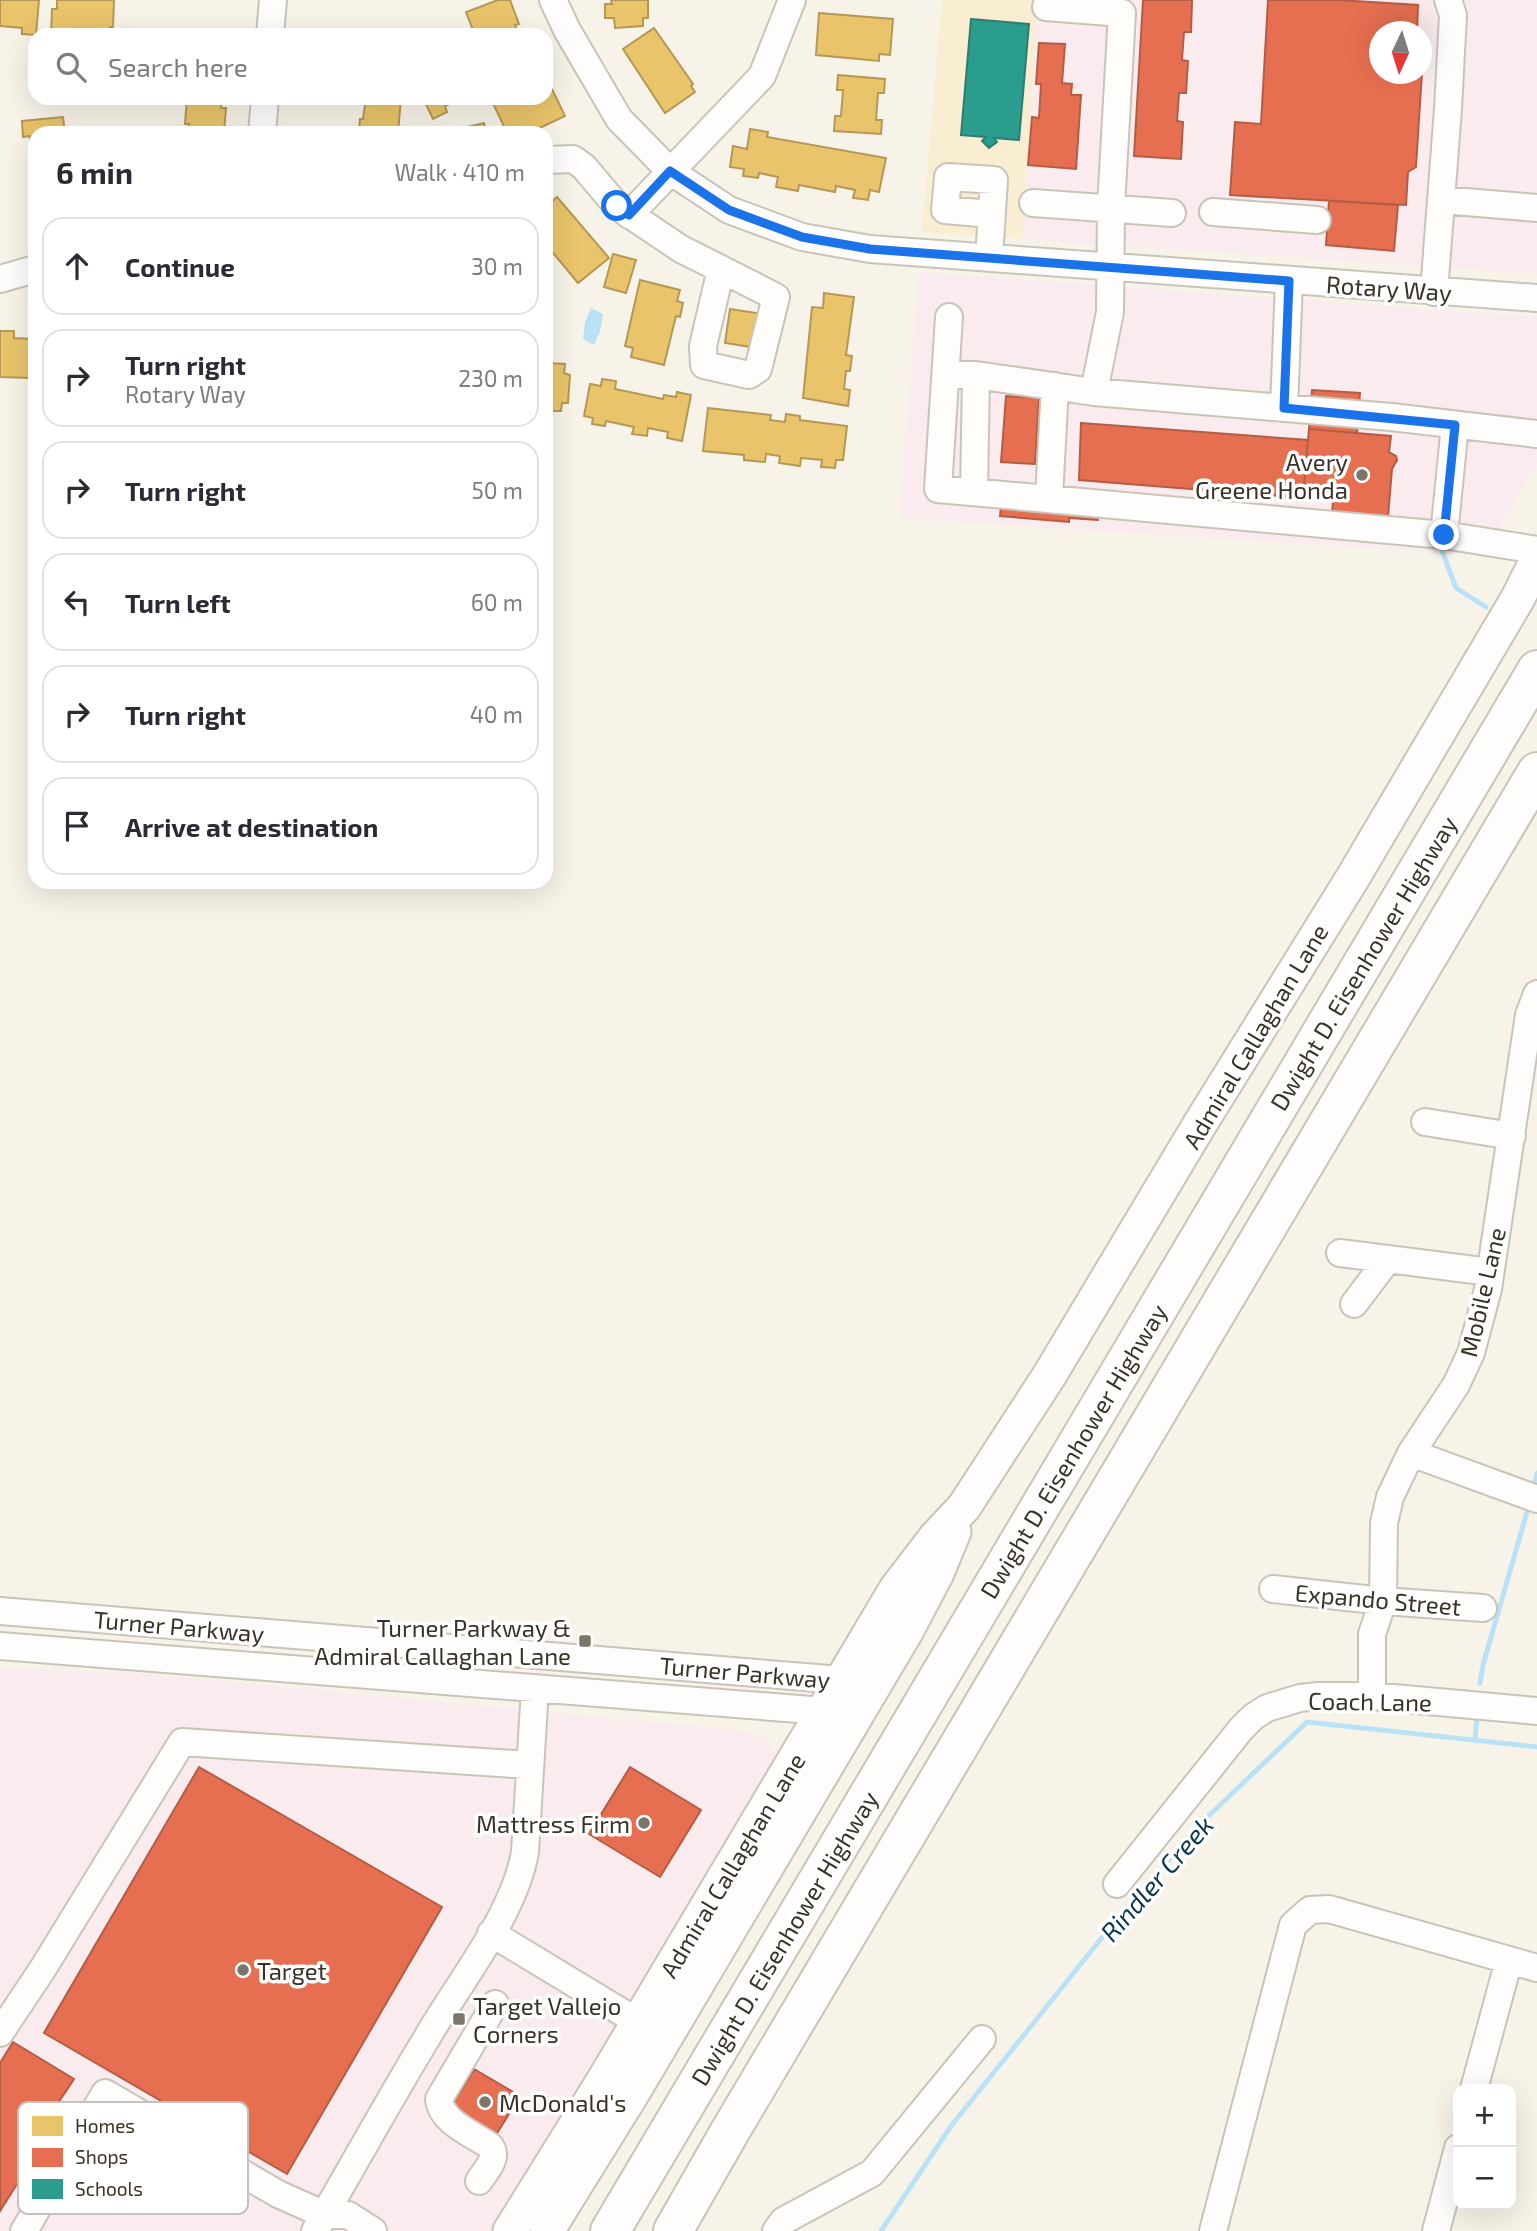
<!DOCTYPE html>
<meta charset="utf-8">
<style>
:root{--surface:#fff;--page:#f7f7f7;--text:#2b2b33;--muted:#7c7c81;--line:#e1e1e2}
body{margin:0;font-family:"Exo 2",sans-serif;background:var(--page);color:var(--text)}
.controls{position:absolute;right:21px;bottom:21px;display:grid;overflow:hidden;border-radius:14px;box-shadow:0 7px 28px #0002}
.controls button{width:63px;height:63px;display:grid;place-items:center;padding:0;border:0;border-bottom:2px solid var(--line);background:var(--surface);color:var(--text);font:35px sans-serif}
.compass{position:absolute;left:1369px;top:21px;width:63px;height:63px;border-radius:50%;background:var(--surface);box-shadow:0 7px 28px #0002;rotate:184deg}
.stop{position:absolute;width:21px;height:21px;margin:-16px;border:5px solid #1a73e8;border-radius:50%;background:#fff}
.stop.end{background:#1a73e8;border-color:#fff;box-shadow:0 2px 7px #0008}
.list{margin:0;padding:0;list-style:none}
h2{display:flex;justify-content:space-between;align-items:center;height:91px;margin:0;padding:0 28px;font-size:30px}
h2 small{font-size:23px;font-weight:400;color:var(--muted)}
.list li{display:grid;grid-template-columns:46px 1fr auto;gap:21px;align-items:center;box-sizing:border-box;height:98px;margin:0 14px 14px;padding:0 14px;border:2px solid var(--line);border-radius:21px}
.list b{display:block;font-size:26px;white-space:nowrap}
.list p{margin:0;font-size:23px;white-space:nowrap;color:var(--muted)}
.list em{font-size:23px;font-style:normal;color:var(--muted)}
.icon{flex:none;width:38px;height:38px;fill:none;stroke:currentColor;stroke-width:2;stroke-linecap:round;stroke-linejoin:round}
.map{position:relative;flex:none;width:1537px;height:2231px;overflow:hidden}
.search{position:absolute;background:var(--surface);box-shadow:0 7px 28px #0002;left:28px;top:28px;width:525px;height:77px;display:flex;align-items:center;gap:18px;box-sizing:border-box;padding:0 24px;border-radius:21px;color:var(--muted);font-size:26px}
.panel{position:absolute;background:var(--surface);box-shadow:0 7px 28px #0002;left:28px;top:126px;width:525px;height:763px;border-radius:21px}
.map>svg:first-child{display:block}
.commercial{fill:#faebee;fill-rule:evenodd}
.built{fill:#f9eed1}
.water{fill:#bae2f6}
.homes{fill:#e9c46a;stroke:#b49856;stroke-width:2}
.shops{fill:#e76f51;stroke:#b35d44;stroke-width:2}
.schools{fill:#2a9d8f;stroke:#2e7d70;stroke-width:2}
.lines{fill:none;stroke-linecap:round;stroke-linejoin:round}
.stream{stroke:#bae2f6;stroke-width:5}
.minor-casing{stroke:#c9c4b9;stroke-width:30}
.major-casing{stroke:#c9c4b9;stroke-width:37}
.highway-casing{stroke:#c9c4b9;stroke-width:42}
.minor{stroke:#fefdfc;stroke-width:26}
.major{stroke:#fefdfc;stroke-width:33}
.highway{stroke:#fefdfc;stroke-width:38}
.route{stroke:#1a73e8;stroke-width:9}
.poi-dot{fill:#7c766a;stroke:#fff;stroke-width:2.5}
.labels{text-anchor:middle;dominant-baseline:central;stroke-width:7;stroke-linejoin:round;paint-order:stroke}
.street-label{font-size:24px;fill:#393326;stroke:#fff}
.poi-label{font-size:24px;fill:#393326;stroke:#fff;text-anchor:end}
.water-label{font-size:26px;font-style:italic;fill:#09384f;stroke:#fff}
.key{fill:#fff;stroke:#c4c2be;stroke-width:2}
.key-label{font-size:19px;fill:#393326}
</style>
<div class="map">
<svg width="1537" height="2231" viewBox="0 0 1537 2231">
<rect width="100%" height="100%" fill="#f8f3e8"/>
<!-- commercial -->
<path class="commercial" d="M1038,0H1537V274L1022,239ZM1380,32H1422V74H1380Z
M919,272L1537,317V464L1483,555L899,518Z
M0,1668L148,1674L736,1730L765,1738L775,1752L770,1780L496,2231H0Z"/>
<!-- built -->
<path class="built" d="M942,0H1038L1022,239L922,232Z"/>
<!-- water -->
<path class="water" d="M591,308L603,314L600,332L594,345L583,339L585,322Z"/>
<!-- homes -->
<path class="homes" d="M0,0H39L36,35L22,34V28L0,26Z
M57,0H114L113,27H110L109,35L68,32V35H51L52,9H57Z
M498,0H510L519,24L515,25L519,35H475L466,12Z
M611,0H648V18H643V26L615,28L614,18H605V4H612Z
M819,13L893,19L890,55L879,54V61L816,55Z
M654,28L693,84L691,86L695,92L665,113L623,49Z
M838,75L885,79L884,93H878L876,120H882L881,134L834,131L835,116H841L843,90H837Z
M550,85L565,116L529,133H507L492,101L499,98H546V87Z
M187,98H222L221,108H226L224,133H188L189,124H185Z
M366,98H401L398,133L359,131L360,119H363Z
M423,98H462L445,106L447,112L433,119Z
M63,117L65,133H35V177H31L30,136L23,137L22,121Z
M484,123L486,133H443Z
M750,129L768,132L767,137L886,158L879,192L870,190L868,200L853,198L855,190L836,186L835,192L799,185L798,191L776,187L778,177L759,173L758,178L743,176L744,169L730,167L733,146L747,149Z
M557,197L609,258L578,283L549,248L546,251V207Z
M613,254L636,260L626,293L604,287Z
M640,280L680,290L677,301L683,303L680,317L676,316L664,365L631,357L633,348L625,346Z
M824,293L854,297L846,355L852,356L850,371H846L844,389L850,390L848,406L803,398L812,307L823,308Z
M730,309L763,314L758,348L725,343Z
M0,331H14V338L35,339V383H30V378L0,377Z
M546,363L565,364L564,373L570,375L568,403H562L561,411H547Z
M602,379L616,381L615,389L663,399L664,395L676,397L677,392L691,395L682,441L667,438L668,432L648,428L647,436L632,434L634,427L606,421L605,426L592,424L593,418L584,416L590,384L601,386Z
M708,408L771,415L770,420L785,422L786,414L800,416V420L847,426L843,460H836L835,468L821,467L822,460L801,458L800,466L779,463L780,456L766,454L765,462L744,460V455L703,451Z"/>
<!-- shops -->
<path class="shops" d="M1143,0H1192L1191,32H1184L1182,60L1188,61L1186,93H1179L1177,121L1183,122L1181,159L1134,156Z
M1268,0H1339L1418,5L1417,32H1380V74H1422V41H1424L1416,167L1408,172L1406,205L1230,195L1235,122L1261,124Z
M1039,43L1065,44L1062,83L1072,84L1071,95H1081L1076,169L1028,165L1032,117L1039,118L1041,84H1036Z
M1329,201L1398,205L1394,251L1326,245Z
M1312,390L1360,393L1357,433L1309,429Z
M1006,396L1039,398L1035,464L1001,462Z
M1081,423L1308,440L1303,498L1079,480Z
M1309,429L1391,436L1389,452L1396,456L1397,460L1392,469L1388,517L1332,513L1333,501L1303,498Z
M1002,495L1099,503L1098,520L1069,518V522L1000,516Z
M199,1767L442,1907L287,2174L44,2033Z
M630,1767L701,1810L660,1877L589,1834Z
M13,2042L74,2079L26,2151L34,2157L0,2211V2063Z
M474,2069L520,2096L496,2135L450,2108Z"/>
<!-- schools -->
<path class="schools" d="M971,19L1029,24L1019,140L994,138L997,142L989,148L982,141L986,137L961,135Z"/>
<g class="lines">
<!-- stream -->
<path class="stream" d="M1441,548L1456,588L1486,607
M1535,1482L1537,1473
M1480,1683L1483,1665L1527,1512
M1475,1740L1477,1715
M881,2231L951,2126L1116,1920L1201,1823L1307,1722L1537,1747"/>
<defs>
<path id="minor" d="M553,0L567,30L619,119L670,171L729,210L802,237L870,249L1537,298
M1046,7L1122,13L1111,207L1110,312L1094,392
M270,35L273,0
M262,133L265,98
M546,162L549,160L573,159L584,167L617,206L681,249L721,269
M1442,200L1537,208
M1033,203L1172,213
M1213,212L1317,220
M629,215L762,76L792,0
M989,258L994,180L948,177L945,210L991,214
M721,269L776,297L758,369L749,375L704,365L703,346Z
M0,279L35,269
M1434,292L1448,109L1453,15L1448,0
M949,317L938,489L1444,535
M959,375H976L974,492
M976,375L1094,392L1391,417L1537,434
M1284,408L1289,281
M1455,425L1444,535L1537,550
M1049,498L1055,386
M1425,1122L1512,1136
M1340,1253L1490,1272
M1354,1304L1388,1259
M1411,1453L1537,1499
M1273,1589L1383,1601L1483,1608
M0,1611L842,1680L854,1690
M0,1646L824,1711L841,1706
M1372,1696V1634L1383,1601L1384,1523L1390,1497L1411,1453L1456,1385L1471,1353L1488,1289L1529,1015L1537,994
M1117,1884L1241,1729L1253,1717L1267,1708L1300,1698L1319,1696H1372L1537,1711
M491,1933L638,2022
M0,2033L42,1970L182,1742L529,1765
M1474,2089L1509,1960
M479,2181C486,2170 499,2158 490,2146C473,2134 441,2122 439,2099L495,2004
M24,2231L105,2093L278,2194L325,2215H348L373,2231
M315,2231C353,2166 389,2100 428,2036C460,1981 514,1915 525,1852L535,1688
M776,2231L783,2221L872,2173L982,2039
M1213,2231L1293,1925L1310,1910L1329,1909L1537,1968
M1436,2231L1458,2148"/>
<path id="major" d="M510,2231L605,2078L896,1589L935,1538L964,1507L1049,1376L1200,1124L1352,879L1518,598L1537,560
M547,2231L632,2094L907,1630L937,1573L954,1532"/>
<path id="highway" d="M610,2231L1537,670
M673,2231L729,2133L1537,772"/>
</defs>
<!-- minor casing -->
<use href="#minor" class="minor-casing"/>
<!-- major casing -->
<use href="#major" class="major-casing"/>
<!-- highway casing -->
<use href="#highway" class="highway-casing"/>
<!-- minor -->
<use href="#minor" class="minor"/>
<!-- major -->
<use href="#major" class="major"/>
<!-- highway -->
<use href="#highway" class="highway"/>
</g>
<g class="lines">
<!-- route -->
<path class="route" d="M617,206L629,215L670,171L729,210L802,237L870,249L1289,281L1284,408L1455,425L1444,535"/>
</g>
<!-- markers -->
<g class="poi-dot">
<circle cx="1362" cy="475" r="7"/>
<rect x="578" y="1634" width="14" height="14" rx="3.5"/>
<circle cx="644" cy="1823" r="7"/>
<circle cx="243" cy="1970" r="7"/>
<rect x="452" y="2012" width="14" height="14" rx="3.5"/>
<circle cx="485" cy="2102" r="7"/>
</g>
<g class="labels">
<!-- street labels -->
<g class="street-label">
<text transform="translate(1389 288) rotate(4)">Rotary Way</text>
<text transform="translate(1363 963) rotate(-59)">Dwight D. Eisenhower Highway</text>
<text transform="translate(1255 1036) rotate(-59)">Admiral Callaghan Lane</text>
<text transform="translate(1482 1292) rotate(-77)">Mobile Lane</text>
<text transform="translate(1073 1451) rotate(-59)">Dwight D. Eisenhower Highway</text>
<text transform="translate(1378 1599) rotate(5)">Expando Street</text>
<text transform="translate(179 1626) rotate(5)">Turner Parkway</text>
<text transform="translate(745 1672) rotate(5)">Turner Parkway</text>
<text transform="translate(1370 1701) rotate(1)">Coach Lane</text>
<text transform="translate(732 1865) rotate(-59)">Admiral Callaghan Lane</text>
<text transform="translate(784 1938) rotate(-59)">Dwight D. Eisenhower Highway</text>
</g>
<!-- poi labels -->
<g class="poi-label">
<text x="1348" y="461">Avery<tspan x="1348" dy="28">Greene Honda</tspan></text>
<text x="571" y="1627">Turner Parkway &amp;<tspan x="571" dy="28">Admiral Callaghan Lane</tspan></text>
<text x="630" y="1823">Mattress Firm</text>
<text x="257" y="1970" text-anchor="start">Target</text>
<text x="473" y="2005" text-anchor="start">Target Vallejo<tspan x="473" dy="28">Corners</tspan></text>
<text x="499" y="2102" text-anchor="start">McDonald's</text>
</g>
<!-- water labels -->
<g class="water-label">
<text transform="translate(1156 1878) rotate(-49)">Rindler Creek</text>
</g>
</g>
<!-- legend -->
<rect x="18" y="2102" width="230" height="112" rx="10" class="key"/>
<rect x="32" y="2116" width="31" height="20" fill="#e9c46a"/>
<rect x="32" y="2148" width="31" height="19" fill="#e76f51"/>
<rect x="32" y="2179" width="31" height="20" fill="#2a9d8f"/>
<g class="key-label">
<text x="75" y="2133">Homes</text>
<text x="75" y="2164">Shops</text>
<text x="75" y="2196">Schools</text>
</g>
</svg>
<div class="controls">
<button>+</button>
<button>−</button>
</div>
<svg class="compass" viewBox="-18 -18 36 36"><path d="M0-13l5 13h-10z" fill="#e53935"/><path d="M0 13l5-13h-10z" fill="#7c7c81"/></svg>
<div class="stop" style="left:617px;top:206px"></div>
<div class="stop end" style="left:1444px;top:535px"></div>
<div class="search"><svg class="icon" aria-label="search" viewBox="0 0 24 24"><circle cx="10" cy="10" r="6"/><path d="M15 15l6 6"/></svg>Search here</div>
<section class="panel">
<h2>6 min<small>Walk · 410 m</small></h2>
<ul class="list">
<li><svg class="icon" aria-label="ahead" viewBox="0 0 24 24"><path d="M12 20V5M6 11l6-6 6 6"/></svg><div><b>Continue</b></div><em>30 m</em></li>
<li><svg class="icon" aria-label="right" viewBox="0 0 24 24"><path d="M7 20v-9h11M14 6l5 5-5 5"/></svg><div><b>Turn right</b><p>Rotary Way</p></div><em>230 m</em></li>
<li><svg class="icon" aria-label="right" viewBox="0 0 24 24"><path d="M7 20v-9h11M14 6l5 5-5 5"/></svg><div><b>Turn right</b></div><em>50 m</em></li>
<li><svg class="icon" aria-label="left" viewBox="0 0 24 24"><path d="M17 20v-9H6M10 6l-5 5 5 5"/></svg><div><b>Turn left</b></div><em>60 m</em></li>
<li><svg class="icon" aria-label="right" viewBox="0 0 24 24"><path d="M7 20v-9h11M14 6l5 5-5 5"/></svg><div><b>Turn right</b></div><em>40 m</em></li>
<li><svg class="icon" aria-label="arrive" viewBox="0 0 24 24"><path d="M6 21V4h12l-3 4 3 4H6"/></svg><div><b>Arrive at destination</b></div></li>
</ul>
</section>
</div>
